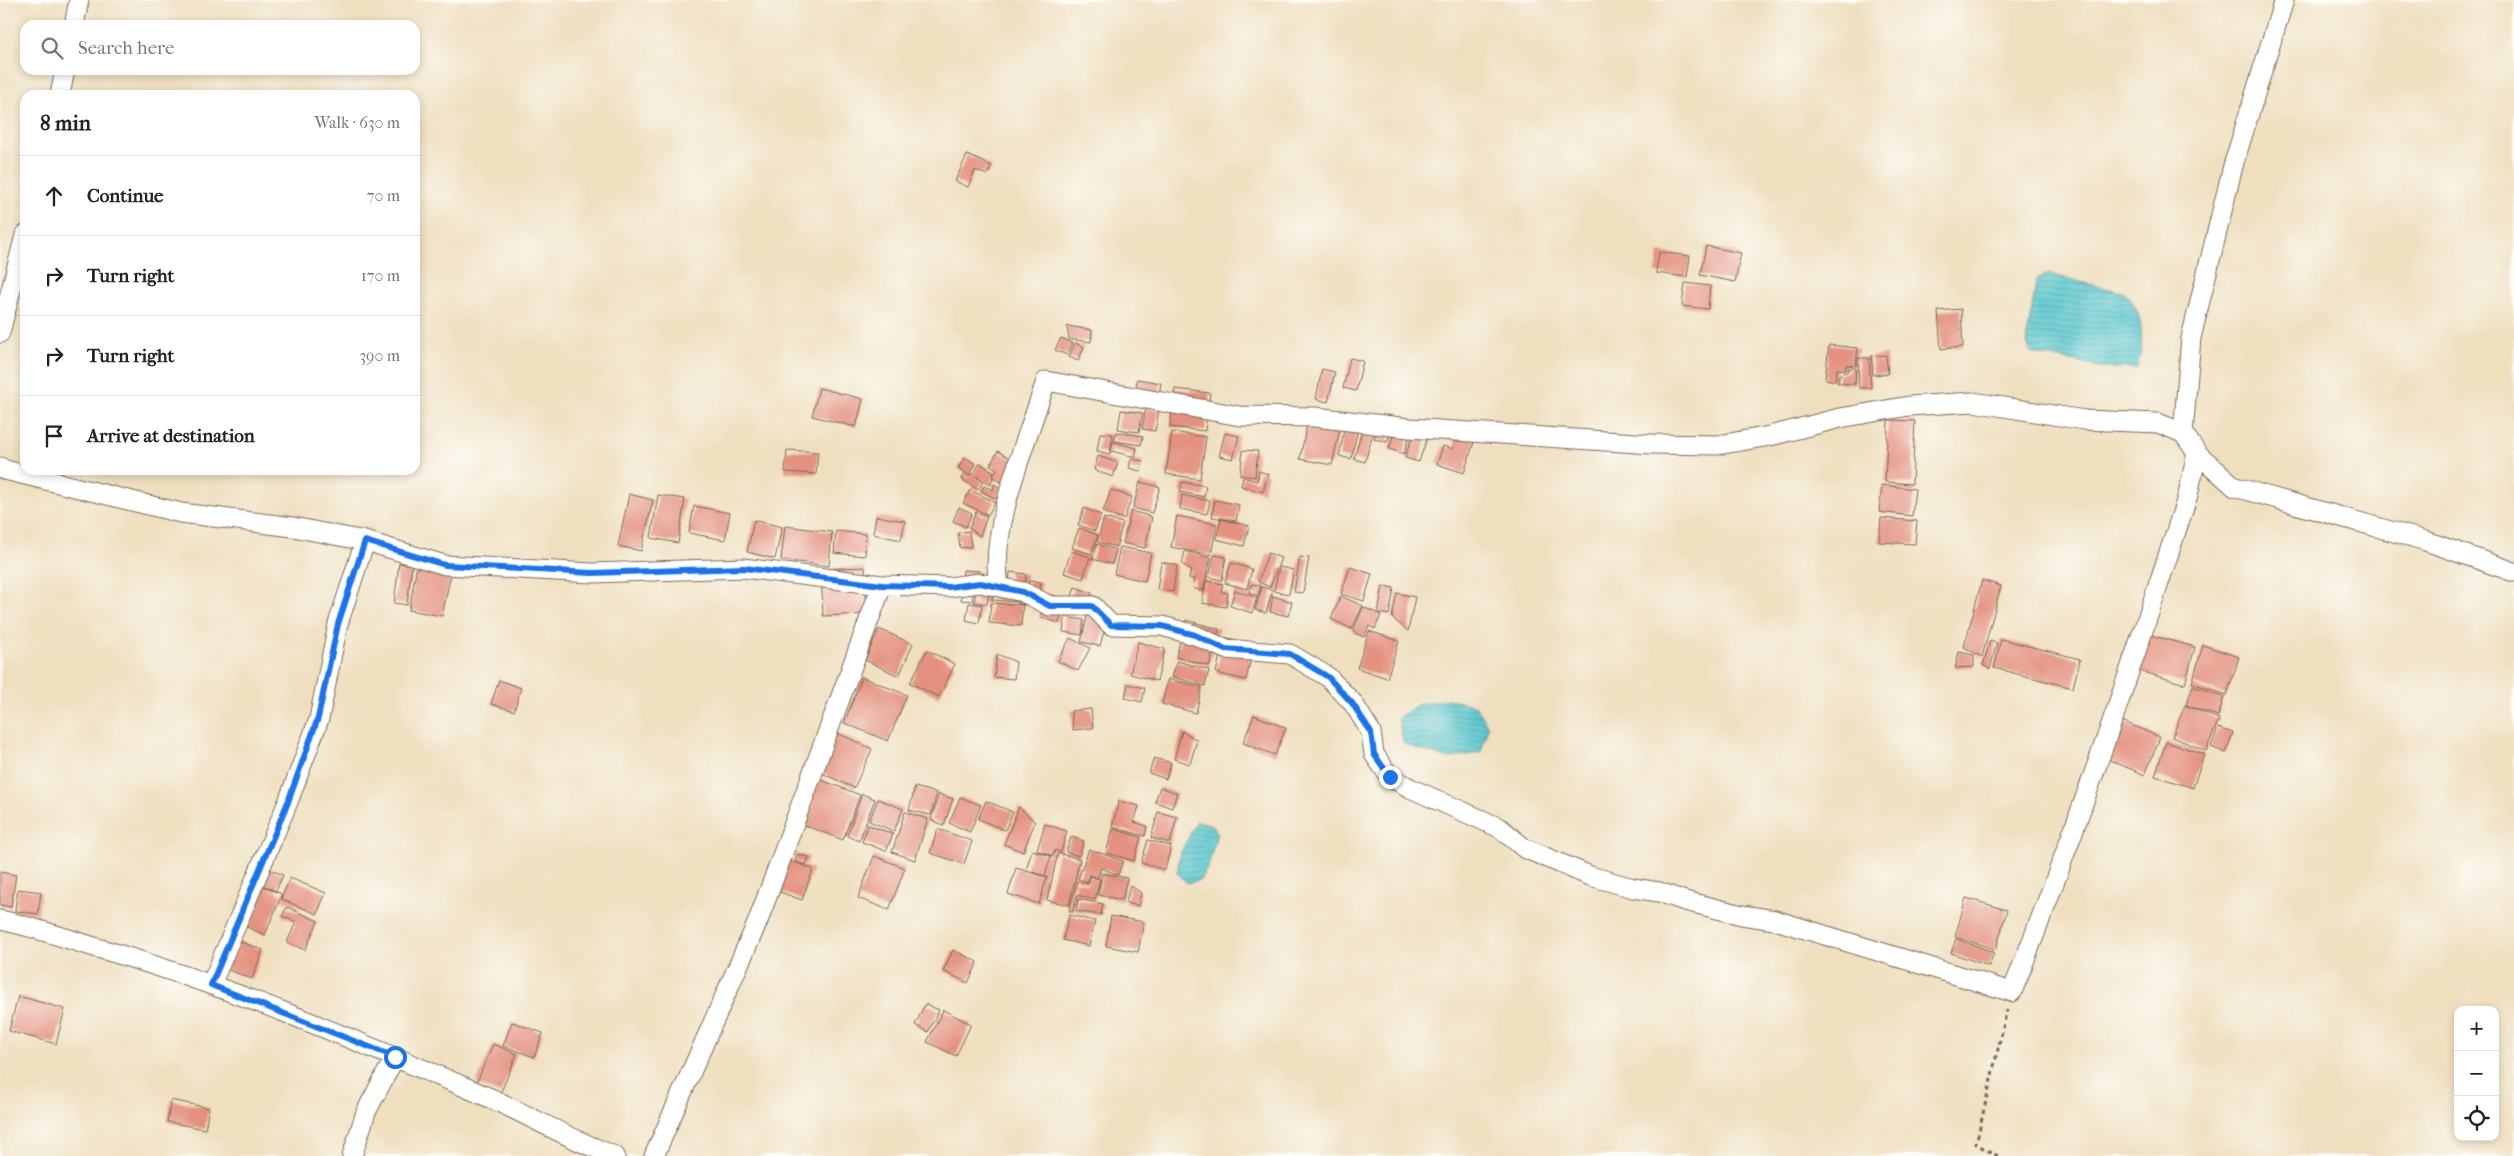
<!DOCTYPE html>
<meta charset="utf-8">
<style>
:root{--surface:#fff;--page:#f2f2f2;--text:#222;--muted:#767676;--line:#e0e0e0}
body{margin:0;font-family:"IM FELL French Canon",serif;background:var(--page);color:var(--text)}
.controls{position:absolute;right:15px;bottom:15px;display:grid;overflow:hidden;border-radius:10px;box-shadow:0 2px 8px #0003}
.controls button{width:45px;height:45px;display:grid;place-items:center;padding:0;border:0;border-bottom:1px solid var(--line);background:var(--surface);color:var(--text);font:25px sans-serif}
.stop{position:absolute;width:15px;height:15px;margin:-11px;border:4px solid #1a73e8;border-radius:50%;background:#fff}
.stop.end{background:#1a73e8;border-color:#fff;box-shadow:0 1px 5px #0008}
.list{margin:0;padding:0;list-style:none}
h2{display:flex;justify-content:space-between;align-items:center;height:65px;margin:0;padding:0 20px;font-size:21px}
h2 small{font-size:16px;font-weight:400;color:var(--muted)}
.list li{display:grid;grid-template-columns:32px 1fr auto;gap:15px;align-items:center;box-sizing:border-box;height:80px;padding:0 20px;border-top:1px solid var(--line)}
.list b{display:block;font-size:19px;white-space:nowrap}
.list em{font-size:16px;font-style:normal;color:var(--muted)}
.icon{flex:none;width:28px;height:28px;fill:none;stroke:currentColor;stroke-width:2;stroke-linecap:round;stroke-linejoin:round}
.map{position:relative;flex:none;width:2514px;height:1156px;overflow:hidden}
.search{position:absolute;background:var(--surface);box-shadow:0 2px 8px #0003;left:20px;top:20px;width:400px;height:55px;display:flex;align-items:center;gap:12px;box-sizing:border-box;padding:0 18px;border-radius:15px;color:var(--muted);font-size:19px}
.panel{position:absolute;background:var(--surface);box-shadow:0 2px 8px #0003;left:20px;top:90px;width:400px;height:385px;border-radius:15px}
.map>svg:first-child{display:block}
.water{fill:url(#water-rules);stroke:#4b7976}
.building{fill:#e4917f}
.lines{fill:none;stroke-linecap:round;stroke-linejoin:round}
.minor-casing{stroke:#7a6956;stroke-width:21}
.path{stroke:#7a6956;stroke-width:3;stroke-dasharray:4 4;stroke-linecap:butt}
.minor{stroke:#fff;stroke-width:19}
.route{stroke:#1a73e8;stroke-width:6}
</style>
<div class="map">
<svg width="2514" height="1156" viewBox="0 0 2514 1156">
<defs>
<pattern id="water-rules" width="6" height="5" patternUnits="userSpaceOnUse" patternTransform="scale(1.25)"><rect width="6" height="5" fill="#5bc8cf"/><path d="M0 2.5h6" fill="none" stroke="#4ca3a7"/></pattern>
</defs>
<rect width="100%" height="100%" fill="#fdfcf7"/>
<filter id="ink" filterUnits="userSpaceOnUse"><feTurbulence type="fractalNoise" baseFrequency=".02" numOctaves="2"/><feDisplacementMap in="SourceGraphic" scale="10" xChannelSelector="R" yChannelSelector="G"/><feConvolveMatrix kernelMatrix="1 2 1 2 8 2 1 2 1" color-interpolation-filters="sRGB"/></filter>
<filter id="wash" filterUnits="userSpaceOnUse"><feTurbulence type="fractalNoise" baseFrequency=".0096" numOctaves="4" result="noise"/><feDisplacementMap in="SourceGraphic" scale="20" xChannelSelector="R" yChannelSelector="G"/><feGaussianBlur stdDeviation="1.12" result="paint"/><feColorMatrix in="noise" values="0 0 0 0 0 0 0 0 0 0 0 0 0 0 0 0 0 1.4 0 .05"/><feComposite in="paint" operator="in"/></filter>
<g filter="url(#wash)">
<rect width="100%" height="100%" fill="#efdfbf"/>
<!-- water -->
<path class="water" d="M2049,274L2125,293C2145,313 2144,343 2137,368H2104L2031,353L2026,341L2037,279Z
M1449,699L1476,706L1488,727L1481,752L1449,759L1404,744L1398,718L1417,705Z
M1197,821L1213,825L1217,833L1208,867L1200,880L1187,883L1177,873L1180,854Z"/>
<g id="blocks">
<!-- building -->
<path class="building" d="M967,155L992,166L987,175L975,170L968,187L955,181Z
M1706,246L1741,253L1735,282L1700,275Z
M1659,252L1690,256L1687,277L1656,273Z
M1685,283L1710,286L1708,309L1682,306Z
M1961,309L1963,347L1941,349L1938,311Z
M1067,326L1092,330L1091,342L1069,339Z
M1061,338L1073,343L1067,355L1055,350Z
M1075,343L1084,347L1078,361L1069,357Z
M1829,345L1858,348L1856,366L1846,365V370L1837,369L1835,381L1825,379Z
M1886,355L1888,374L1873,375L1871,356Z
M1350,358L1363,361L1356,391L1343,388Z
M1858,358H1869L1871,388H1859Z
M1849,368H1856L1855,384L1838,383L1839,375L1848,371Z
M1322,369L1335,372L1328,402L1316,399Z
M1137,379L1161,383L1157,406L1134,403Z
M819,388L863,399L856,427L812,416Z
M1175,389L1210,393L1205,431L1170,427Z
M1146,408L1159,410L1155,431L1142,429Z
M1121,410L1143,413L1139,432L1118,429Z
M1308,418L1341,424L1332,465L1300,459Z
M1888,420L1915,421L1912,484L1885,482Z
M1345,426L1358,429L1351,459L1339,456Z
M1377,426L1391,430L1387,442L1374,439Z
M1395,429L1410,433L1404,454L1389,449Z
M1362,430L1373,433L1365,462L1354,459Z
M1414,431L1428,435L1419,462L1405,458Z
M1116,432L1143,436L1141,445L1114,441Z
M1172,432L1206,437L1200,479L1166,474Z
M1100,433L1113,434L1110,454L1097,451Z
M1225,433L1239,436L1233,459L1219,456Z
M1458,434L1475,439L1464,473L1437,464L1443,446L1453,449Z
M1113,442L1137,448L1135,457L1111,451Z
M787,450L818,452L816,474L785,472Z
M1243,450L1258,451L1255,477L1240,475Z
M998,451L1015,461L1009,486L992,477L997,469L990,465Z
M1098,456L1118,463L1113,477L1094,470Z
M965,457L976,464L969,475L958,468Z
M1131,459L1143,461L1140,471L1129,468Z
M980,463L994,472L991,485L976,476L983,482L978,490L962,479L964,474L969,477L971,474L973,475Z
M1259,471L1268,474L1263,492L1241,486L1243,477L1257,481Z
M1140,482L1160,487L1152,513L1133,508Z
M1182,482L1206,486L1204,497L1180,492Z
M994,484L1002,488L996,499L981,491L984,486L993,490Z
M1882,485L1915,489L1912,516L1879,512Z
M970,490L995,502L988,515L963,503Z
M1111,490L1132,497L1124,519L1103,512Z
M629,494L653,500L641,551L618,546Z
M658,495L685,499L678,543L651,538Z
M1182,495L1210,501L1207,514L1180,509Z
M1215,500L1239,505L1236,521L1212,517Z
M694,506L730,513L725,540L689,533Z
M959,507L972,513L966,527L953,521Z
M1084,508L1101,515L1095,531L1078,525Z
M1131,511L1152,517L1145,548L1123,543Z
M976,512L987,516L980,536L969,528Z
M876,516L905,521L901,540L873,534Z
M1177,516L1217,524L1211,555L1171,547Z
M1104,518L1123,523L1116,547L1097,542Z
M1881,518L1917,521L1915,544L1879,542Z
M1221,519L1249,526L1244,546L1216,539Z
M754,520L782,527L775,559L747,552Z
M785,526L832,532L829,566L781,560Z
M1079,528L1098,535L1091,554L1072,548Z
M836,531L866,534L865,556L834,553Z
M969,531L971,547L960,548L958,533Z
M1097,544L1116,550L1112,564L1092,559Z
M1120,547L1151,553L1145,581L1114,574Z
M1071,551L1090,557L1083,579L1064,573Z
M1185,551L1211,558L1203,591L1193,588L1195,579L1189,578L1191,570L1182,564Z
M1268,553L1281,558L1270,587L1258,582Z
M1214,555L1226,557L1222,580L1209,577Z
M1300,557L1309,558L1303,593L1294,592Z
M1161,562L1177,565L1173,592L1157,590Z
M399,563L412,565L407,605L394,603Z
M1231,563L1252,569L1247,589L1225,583Z
M417,566L451,573L442,616L409,610Z
M865,567L867,614L823,616L821,569Z
M1279,567L1294,570L1289,594L1274,591Z
M1350,567L1372,574L1364,601L1341,594Z
M963,570L979,571L978,581L962,580Z
M1010,572L1026,574L1025,589L1009,582Z
M1982,580L2001,586L1982,657L1964,647Z
M1029,581L1041,582L1039,603L1029,605L1018,604L1020,593L1028,591Z
M1206,581L1223,584L1221,592L1228,593L1226,607L1202,603Z
M993,583L1018,584L1017,602L992,600Z
M1252,584L1261,586L1258,596L1249,593Z
M975,586L972,601L961,600L963,587Z
M1383,586L1394,588L1389,615L1378,613Z
M977,587L990,589L987,604L974,602Z
M1075,587L1092,593L1086,610L1069,604Z
M1262,587L1273,590L1266,613L1255,610Z
M1235,590L1257,598L1252,613L1230,606Z
M1397,593L1415,597L1408,631L1392,618Z
M1047,594L1066,599L1059,623L1040,617Z
M1273,596L1292,602L1288,616L1270,612Z
M1341,596L1363,606L1352,629L1331,619Z
M969,603L982,605L979,623L966,620Z
M991,603L1023,605L1021,626L989,623Z
M1363,607L1381,615L1375,629L1369,626L1364,637L1353,632Z
M1088,613L1106,623L1100,646L1081,642Z
M1065,617L1084,620L1082,635L1063,632Z
M1186,620L1219,629L1209,666L1176,657Z
M879,629L913,644L899,676L865,660Z
M1369,631L1399,641L1387,678L1357,668Z
M2146,634L2195,647L2185,684L2136,670Z
M1224,637L1254,644L1246,680L1216,673Z
M1070,638L1090,648L1078,671L1058,661Z
M2001,639L2080,659L2073,688L1994,668Z
M1990,641L1997,643L1990,669L1983,665Z
M1138,642L1165,649L1157,681L1130,674Z
M2203,645L2239,657L2227,695L2192,683Z
M927,650L955,664L939,697L910,683Z
M1959,652L1974,655V667L1955,668Z
M997,654L1016,662L1014,679L994,677Z
M1177,661L1209,670L1205,686L1172,677Z
M862,677L907,695L888,741L844,723Z
M1168,679L1202,687L1196,713L1162,704Z
M499,680L521,688L514,711L491,704Z
M1128,684L1145,688L1142,702L1125,698Z
M2193,686L2224,697L2218,716L2186,705Z
M2185,705L2219,719L2206,751L2172,737Z
M1091,709L1093,728L1073,730L1071,711Z
M1254,715L1286,728L1275,755L1243,743Z
M2122,721L2160,737L2145,775L2107,759Z
M2218,728L2233,733L2226,753L2211,747Z
M833,731L872,749L854,788L815,770Z
M1182,731L1197,740L1190,764L1174,759Z
M2166,742L2204,754L2193,788L2155,776Z
M1154,758L1171,763L1166,779L1149,773Z
M819,779L860,795L843,840L801,824Z
M915,787L937,793L931,815L909,810Z
M1160,787L1177,793L1172,808L1155,802Z
M862,794L875,799L859,841L847,836Z
M939,794L953,799L944,825L931,820Z
M960,797L981,805L970,832L949,823Z
M878,799L903,809L894,831L869,821Z
M986,801L1013,812L1005,830L978,819Z
M1119,801L1139,806L1134,822L1147,826L1145,836L1112,827Z
M1019,807L1035,822L1023,852L1004,844Z
M905,812L928,819L915,860L892,852Z
M1158,812L1177,817L1170,843L1151,838Z
M1045,824L1067,831L1061,852L1055,850L1053,856L1037,850Z
M868,825L893,834L886,851L862,842Z
M938,829L972,841L964,864L930,853Z
M1113,829L1141,837L1134,861L1106,853Z
M1071,837L1084,841L1079,856L1066,852Z
M1148,840L1171,846L1165,870L1141,863Z
M1089,849L1123,861L1118,875L1101,868L1098,878L1090,875L1088,882L1078,879Z
M1032,850L1051,856L1045,876L1026,870Z
M1058,853L1080,859L1069,905L1047,900Z
M797,854L809,857L806,865L795,861Z
M874,856L905,868L889,910L858,898Z
M782,858L813,869L802,900L772,889Z
M265,867L283,875L276,891L258,883Z
M1016,868L1047,877L1039,904L1008,894Z
M0,872L16,875L11,907L0,905Z
M1102,873L1127,878L1122,900L1098,895Z
M1090,876L1100,879L1095,900L1077,895L1073,911H1069L1077,881L1088,884Z
M290,878L326,893L317,914L281,899Z
M257,884L282,894L265,935L240,924Z
M1130,885L1141,893L1138,906L1126,903Z
M18,889L41,892L38,914L15,911Z
M1966,898L2007,910L1996,949L1955,937Z
M1078,899L1103,904L1101,915L1076,911Z
M287,907L318,921L305,950L287,942L296,922L282,916Z
M1069,915L1095,921L1089,946L1063,940Z
M1111,916L1144,922L1138,952L1106,946Z
M1956,939L1994,952L1989,966L1951,953Z
M236,940L263,950L252,979L226,969Z
M953,950L978,962L968,983L943,971Z
M18,996L65,1009L56,1044L9,1031Z
M925,1004L939,1010L928,1032L915,1025Z
M943,1010L971,1024L956,1056L927,1042Z
M512,1022L543,1033L534,1057L503,1046Z
M493,1044L517,1054L500,1094L476,1084Z
M171,1100L209,1108L205,1129L167,1122Z"/>
</g>
</g>
<g filter="url(#ink)">
<use href="#blocks" fill-opacity="0" stroke="#7a6956" stroke-width="1"/>
<g class="lines">
<defs>
<path id="minor" d="M2284,0L2233,166L2191,338L2183,433L2197,453L2235,487L2426,541L2514,572
M74,25L79,0
M60,95L65,70
M0,333L25,235
M0,467L5,470L181,513L293,527L365,541L445,565L592,573L743,568L882,585L758,921L654,1156
M882,585L949,587L980,583L1023,592L1050,606H1093L1111,625L1162,626L1195,635L1225,649L1290,654L1328,677L1353,703L1371,732L1374,754L1390,777L1410,788L1500,828L1524,848L1590,876L1633,888L1659,892L1685,901L1742,915L1775,920L2012,992C2077,829 2133,663 2188,495L2197,453
M999,586C988,529 1028,438 1046,381L1240,416L1315,417L1409,428L1652,444L1718,445L1770,436L1840,418L1909,406L1973,402L2084,420L2158,423L2183,433
M0,920C31,926 61,937 91,946C227,985 358,1041 488,1097C530,1116 571,1140 615,1156
M211,985L288,802L319,719L338,624L365,541
M352,1156L366,1112L395,1057"/>
</defs>
<!-- minor casing -->
<use href="#minor" class="minor-casing"/>
<!-- path -->
<path class="path" d="M1998,1156L1976,1144L2007,1010"/>
<!-- minor -->
<use href="#minor" class="minor"/>
</g>
</g>
<g class="lines" filter="url(#ink)">
<!-- route -->
<path class="route" d="M395,1057L211,985L288,802L318,718L338,624L365,541L445,565L592,573L744,568L882,585L949,587L980,583L1023,592L1050,606H1092L1111,625L1162,626L1195,635L1225,649L1290,654L1328,677L1352,703L1371,732L1374,754L1390,777"/>
</g>
</svg>
<div class="controls">
<button>+</button>
<button>−</button>
<button><svg class="icon" aria-label="locate" viewBox="0 0 24 24"><circle cx="12" cy="12" r="6"/><path d="M12 2v4M12 18v4M2 12h4M18 12h4"/></svg></button>
</div>
<div class="stop" style="left:395px;top:1057px"></div>
<div class="stop end" style="left:1390px;top:777px"></div>
<div class="search"><svg class="icon" aria-label="search" viewBox="0 0 24 24"><circle cx="10" cy="10" r="6"/><path d="M15 15l6 6"/></svg>Search here</div>
<section class="panel">
<h2>8 min<small>Walk · 630 m</small></h2>
<ul class="list">
<li><svg class="icon" aria-label="ahead" viewBox="0 0 24 24"><path d="M12 20V5M6 11l6-6 6 6"/></svg><div><b>Continue</b></div><em>70 m</em></li>
<li><svg class="icon" aria-label="right" viewBox="0 0 24 24"><path d="M7 20v-9h11M14 6l5 5-5 5"/></svg><div><b>Turn right</b></div><em>170 m</em></li>
<li><svg class="icon" aria-label="right" viewBox="0 0 24 24"><path d="M7 20v-9h11M14 6l5 5-5 5"/></svg><div><b>Turn right</b></div><em>390 m</em></li>
<li><svg class="icon" aria-label="arrive" viewBox="0 0 24 24"><path d="M6 21V4h12l-3 4 3 4H6"/></svg><div><b>Arrive at destination</b></div></li>
</ul>
</section>
</div>
